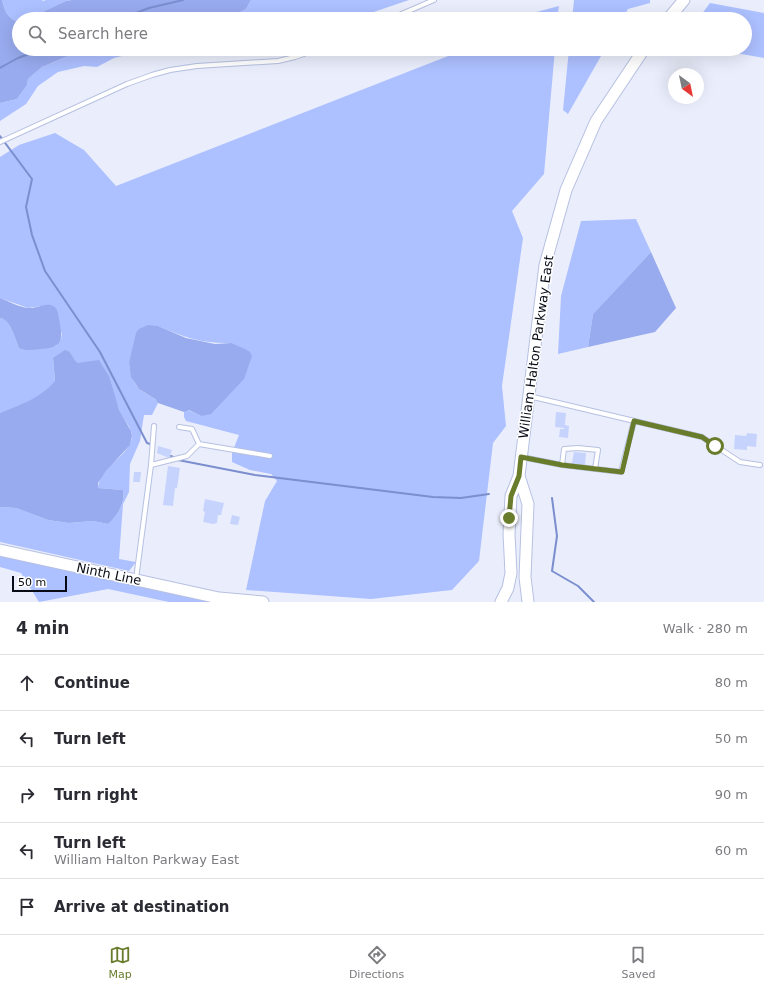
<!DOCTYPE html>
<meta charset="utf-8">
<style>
:root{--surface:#fff;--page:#f2f2f3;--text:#2b2b33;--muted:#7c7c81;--line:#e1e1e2;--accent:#697c2c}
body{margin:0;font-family:"DejaVu Sans",sans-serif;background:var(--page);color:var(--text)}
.compass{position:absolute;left:668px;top:68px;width:36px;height:36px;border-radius:50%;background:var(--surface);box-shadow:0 4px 16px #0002;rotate:147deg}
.scale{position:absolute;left:12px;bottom:10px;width:55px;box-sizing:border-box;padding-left:4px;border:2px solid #080b16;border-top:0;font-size:11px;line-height:14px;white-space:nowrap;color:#080b16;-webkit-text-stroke:3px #fff;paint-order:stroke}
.stop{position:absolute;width:12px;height:12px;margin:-9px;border:3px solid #697c2c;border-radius:50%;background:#fff}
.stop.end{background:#697c2c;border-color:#fff;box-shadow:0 1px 4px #0008}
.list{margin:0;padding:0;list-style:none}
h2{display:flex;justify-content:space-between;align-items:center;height:52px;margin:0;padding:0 16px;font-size:17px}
h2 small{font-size:13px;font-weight:400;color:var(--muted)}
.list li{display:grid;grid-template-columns:26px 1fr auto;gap:12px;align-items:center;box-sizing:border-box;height:56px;padding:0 16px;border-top:1px solid var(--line)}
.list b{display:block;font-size:15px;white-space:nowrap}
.list p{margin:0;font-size:13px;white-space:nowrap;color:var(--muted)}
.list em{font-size:13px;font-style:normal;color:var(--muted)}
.icon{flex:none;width:22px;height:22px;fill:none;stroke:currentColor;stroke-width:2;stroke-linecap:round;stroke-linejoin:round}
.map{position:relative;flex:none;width:764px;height:602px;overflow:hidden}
.search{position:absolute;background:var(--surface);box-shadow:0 4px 16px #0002;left:12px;right:12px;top:12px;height:44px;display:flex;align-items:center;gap:10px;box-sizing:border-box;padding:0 14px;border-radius:22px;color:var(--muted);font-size:15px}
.sheet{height:332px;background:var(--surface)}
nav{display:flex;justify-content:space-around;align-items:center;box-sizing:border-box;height:56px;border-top:1px solid var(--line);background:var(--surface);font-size:11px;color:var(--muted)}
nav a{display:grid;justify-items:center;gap:2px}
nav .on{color:var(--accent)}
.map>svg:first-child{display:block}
.green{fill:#adc0ff}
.forest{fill:#98abee}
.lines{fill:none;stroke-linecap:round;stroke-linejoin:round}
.stream{stroke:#7b8ece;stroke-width:2}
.building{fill:#c6d3fd}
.service-casing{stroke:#b6c0e1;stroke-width:6}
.secondary-casing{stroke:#b6c0e1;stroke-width:13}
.service{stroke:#fff;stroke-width:4}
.secondary{stroke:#fff;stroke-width:11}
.route{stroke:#697c2c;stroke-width:5}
.labels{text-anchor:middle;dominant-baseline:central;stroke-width:3;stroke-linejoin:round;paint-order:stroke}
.street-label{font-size:13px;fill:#080b16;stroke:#fff}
</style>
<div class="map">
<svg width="764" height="602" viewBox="0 0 764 602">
<rect width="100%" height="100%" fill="#eaeefc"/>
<!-- green -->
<path class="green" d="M2,0H42L43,1L46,0H72L66,1L27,19H19V22C7,19 5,11 2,0Z
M251,0H409L353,19H227L246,9Z
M574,0H650V3L628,9L622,19H572Z
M710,3L764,13V58L713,49H745V19H698Z
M559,6L557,19H510Z
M84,49H185L158,56L126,55L114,58L97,67L84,66L58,72L38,86L26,104L0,121V103L17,99L27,85L28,79L42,67Z
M466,49H555L544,174L512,211L523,238L502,386L506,426L493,443L479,561L452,590L371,599L246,590L265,501L277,481L271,474L250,470L232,462V453L239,435L186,421L184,417V412L188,410L201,416L231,343C203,344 184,337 158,326L129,363C131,376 133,386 145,393C150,396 155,398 158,403L152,415H144L140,441L130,464L129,492L123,504L119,559L136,562L129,571L0,542V507L16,508L48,520L69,523L93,521L108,524C117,517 126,501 123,490L98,488C99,467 133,454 132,435C131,426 122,418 119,410C115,400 113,388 110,378L78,363L75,360L70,352L53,358L55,382C41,398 20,405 0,413V318C11,320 15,339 19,348L56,346L61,339L62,334L49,305L28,308L0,298V157L19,145L55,133L84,150L116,186Z
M569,49H605L568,114L563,110Z
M636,219L651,252L593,314L588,347L558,354L561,296L581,221Z
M0,555L212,602H169L108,589L39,602L21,573L0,567Z"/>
<!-- forest -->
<path class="forest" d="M0,0H2C5,11 7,19 19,22V49H84L42,67L28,79L27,85L17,99L0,103Z
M72,0H251L246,9L227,19H27L66,1Z
M651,252L676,308L655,332L588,347L593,314Z
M0,298C8,301 21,308 29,308C36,309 46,302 53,306C58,308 58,314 59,319C63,339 64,348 40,349C33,350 26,351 19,348C15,339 11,320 0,318Z
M148,325L158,326L186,338L215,344L231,343L245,349L250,352L252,356L244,379L211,414L201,416L189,410L184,412L158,403L155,399L139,389L131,377L129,363L136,333L139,329Z
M65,350L70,352L75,360L78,363L99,360L110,378L119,410L131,431L132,436L130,445L106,471L98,483V488L123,490C126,501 117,517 108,524L93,521L69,523L48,520L16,508L0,507V413C19,405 41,398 55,381L53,358Z"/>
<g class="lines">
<!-- stream -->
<path class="stream" d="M120,19L149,8L183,0
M0,68L18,58L42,49
M0,136L32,179L26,207L32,235L45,271L100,352L147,443L150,444
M171,456L173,457
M178,460L255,475L433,497L461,498L489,494
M552,498L557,536L552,571L578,586L594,602"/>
</g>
<!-- building -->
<path class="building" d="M556,412L566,413L565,425L569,426L568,438L559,437L560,429H564V428L555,427Z
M747,433L757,434L756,447L747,446V450L734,449L735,435L746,436Z
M158,446L172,450L169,458L157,453Z
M574,452L586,453L585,465L572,463Z
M168,466L180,468L177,488H175L173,506L163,505Z
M134,472H141L140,482H133Z
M205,499L224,503L221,515H218L217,523L213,524L203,522L205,512L203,511Z
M232,515L240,517L238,525L230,524Z"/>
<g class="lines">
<defs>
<path id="service" d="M390,19L434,0
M0,142L127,84L152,75L170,70L197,66L278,61L295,57L318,49
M529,396L702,437L740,462L760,465
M179,427L192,429L199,444
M522,457L562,465L621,472L634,421
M151,465L187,456L199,444L270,456
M562,465L564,449L578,448L598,450L595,469
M136,579L151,465L154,426"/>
<path id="secondary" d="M668,19L684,0
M519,476L528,504L525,577L528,602
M0,550L219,598L263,602
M501,602L508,588L511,573L509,534L511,496L519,476L545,265L566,190L596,121L644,49"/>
</defs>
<!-- service casing -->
<use href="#service" class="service-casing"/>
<!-- secondary casing -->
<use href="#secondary" class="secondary-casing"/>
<!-- service -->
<use href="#service" class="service"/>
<!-- secondary -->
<use href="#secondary" class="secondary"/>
</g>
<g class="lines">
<!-- route -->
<path class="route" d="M509,518L511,496L519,476L521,457L562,465L622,472L634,421L702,437L715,446"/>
</g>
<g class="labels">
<!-- street labels -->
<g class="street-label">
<text transform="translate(536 347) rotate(-82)">William Halton Parkway East</text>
<text transform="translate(109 574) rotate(12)">Ninth Line</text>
</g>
</g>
</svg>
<svg class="compass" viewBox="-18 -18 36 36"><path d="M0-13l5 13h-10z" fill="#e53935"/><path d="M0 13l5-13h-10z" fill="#7c7c81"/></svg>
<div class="scale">50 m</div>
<div class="stop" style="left:715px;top:446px"></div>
<div class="stop end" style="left:509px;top:518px"></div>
<div class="search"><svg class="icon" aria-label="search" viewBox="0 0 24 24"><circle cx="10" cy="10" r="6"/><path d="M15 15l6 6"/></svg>Search here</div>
</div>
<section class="sheet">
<h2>4 min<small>Walk · 280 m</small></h2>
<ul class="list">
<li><svg class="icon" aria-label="ahead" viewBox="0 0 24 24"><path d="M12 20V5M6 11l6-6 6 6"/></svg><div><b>Continue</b></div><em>80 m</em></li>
<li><svg class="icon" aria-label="left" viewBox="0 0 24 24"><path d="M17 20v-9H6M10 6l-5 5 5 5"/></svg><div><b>Turn left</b></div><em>50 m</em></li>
<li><svg class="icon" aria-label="right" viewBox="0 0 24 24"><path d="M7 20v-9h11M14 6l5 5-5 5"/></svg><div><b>Turn right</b></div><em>90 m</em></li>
<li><svg class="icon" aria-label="left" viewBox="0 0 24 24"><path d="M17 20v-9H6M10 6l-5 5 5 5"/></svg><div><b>Turn left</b><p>William Halton Parkway East</p></div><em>60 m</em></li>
<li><svg class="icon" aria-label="arrive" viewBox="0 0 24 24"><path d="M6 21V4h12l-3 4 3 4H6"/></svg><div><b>Arrive at destination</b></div></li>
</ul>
</section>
<nav>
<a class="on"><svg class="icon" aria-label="map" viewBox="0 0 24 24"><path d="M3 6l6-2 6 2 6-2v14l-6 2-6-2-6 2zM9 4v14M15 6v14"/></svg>Map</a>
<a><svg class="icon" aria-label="directions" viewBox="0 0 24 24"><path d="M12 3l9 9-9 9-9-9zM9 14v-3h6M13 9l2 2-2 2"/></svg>Directions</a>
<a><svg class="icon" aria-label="saved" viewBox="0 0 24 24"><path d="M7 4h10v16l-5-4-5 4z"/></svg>Saved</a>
</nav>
